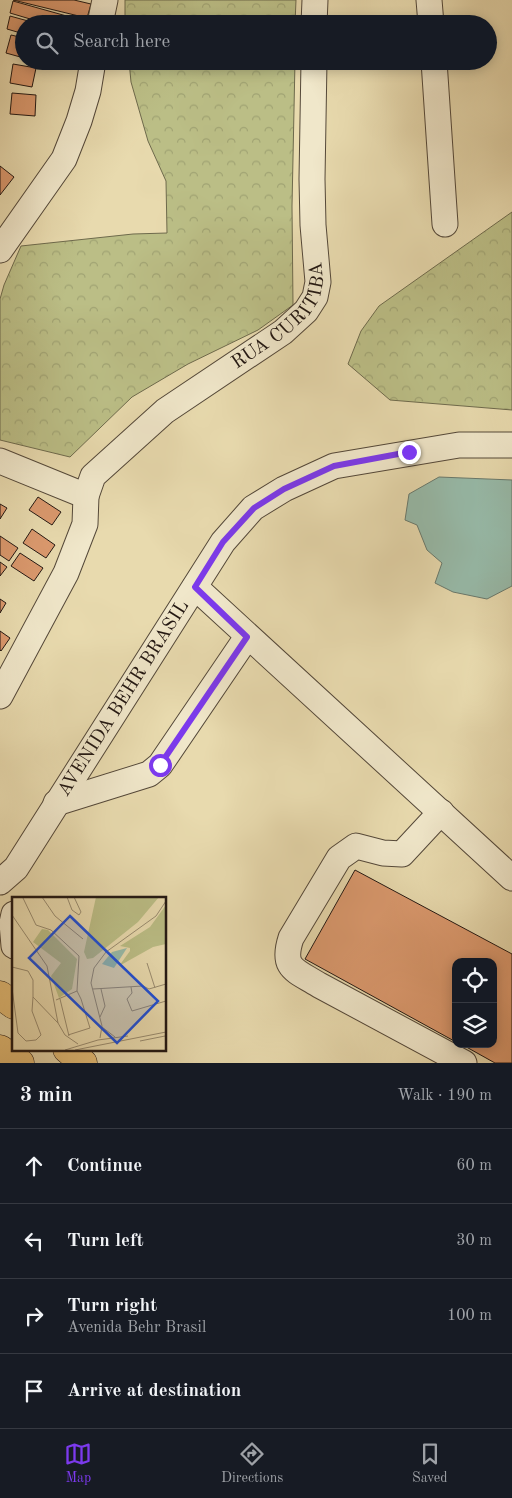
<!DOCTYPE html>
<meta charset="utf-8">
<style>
:root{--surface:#171b24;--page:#20242c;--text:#f1f3f6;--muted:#9ea1a6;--line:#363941;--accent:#7c3aed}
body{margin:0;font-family:"Old Standard TT",serif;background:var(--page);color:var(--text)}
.controls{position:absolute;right:15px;bottom:15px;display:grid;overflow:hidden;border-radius:10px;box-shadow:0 2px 12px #0003}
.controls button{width:45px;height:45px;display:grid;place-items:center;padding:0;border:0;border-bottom:1px solid var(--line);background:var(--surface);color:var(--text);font:25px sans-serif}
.stop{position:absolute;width:15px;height:15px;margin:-11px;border:4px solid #7c3aed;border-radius:50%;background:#fff}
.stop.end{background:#7c3aed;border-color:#fff;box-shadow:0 1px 5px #0008}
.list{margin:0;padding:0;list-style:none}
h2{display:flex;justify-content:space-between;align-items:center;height:65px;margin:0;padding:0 20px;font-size:21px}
h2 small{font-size:16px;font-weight:400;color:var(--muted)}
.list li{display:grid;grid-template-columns:32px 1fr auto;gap:15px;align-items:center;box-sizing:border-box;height:75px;padding:0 20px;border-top:1px solid var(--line)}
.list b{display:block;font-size:19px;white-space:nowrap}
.list p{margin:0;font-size:16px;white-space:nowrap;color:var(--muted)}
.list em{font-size:16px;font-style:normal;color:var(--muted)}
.icon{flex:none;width:28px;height:28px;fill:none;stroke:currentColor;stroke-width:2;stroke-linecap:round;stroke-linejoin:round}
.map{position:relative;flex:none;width:512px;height:1063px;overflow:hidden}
.search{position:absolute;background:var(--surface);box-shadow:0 2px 12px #0003;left:15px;right:15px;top:15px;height:55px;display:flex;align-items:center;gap:12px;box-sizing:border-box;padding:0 18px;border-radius:28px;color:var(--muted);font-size:19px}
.sheet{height:365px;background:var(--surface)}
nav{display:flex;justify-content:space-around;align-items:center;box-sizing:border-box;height:70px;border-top:1px solid var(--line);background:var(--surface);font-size:14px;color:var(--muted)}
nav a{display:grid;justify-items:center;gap:2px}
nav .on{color:var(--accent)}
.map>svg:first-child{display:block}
.forest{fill:url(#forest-crowns);stroke:#6e6a4c}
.water{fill:#97bbaa;stroke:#68796d}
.building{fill:#db996e;stroke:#221712}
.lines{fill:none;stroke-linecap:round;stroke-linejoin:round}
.minor-casing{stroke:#544839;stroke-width:27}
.highway-casing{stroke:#221712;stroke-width:29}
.minor{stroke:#f0e7ca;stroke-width:25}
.highway{stroke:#e4bd77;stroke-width:28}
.route{stroke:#7c3aed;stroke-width:6}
.labels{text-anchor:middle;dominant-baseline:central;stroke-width:4;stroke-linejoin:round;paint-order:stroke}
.street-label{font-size:19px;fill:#221712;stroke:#f0e7ca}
.inset-road{fill:none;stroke:#998c70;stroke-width:1}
.view{fill:#1d4ed8;fill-opacity:0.15;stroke:#1d4ed8;stroke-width:2.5}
.inset-edge{fill:none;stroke:#221712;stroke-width:2.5}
</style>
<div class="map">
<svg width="512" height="1063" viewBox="0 0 512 1063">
<defs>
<pattern id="forest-crowns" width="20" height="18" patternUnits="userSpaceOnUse" patternTransform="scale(1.25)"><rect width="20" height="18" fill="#bbbe86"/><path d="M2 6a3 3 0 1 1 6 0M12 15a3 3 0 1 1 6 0" fill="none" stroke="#a0a373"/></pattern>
</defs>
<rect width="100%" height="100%" fill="#e8daae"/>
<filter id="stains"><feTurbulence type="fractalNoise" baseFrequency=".004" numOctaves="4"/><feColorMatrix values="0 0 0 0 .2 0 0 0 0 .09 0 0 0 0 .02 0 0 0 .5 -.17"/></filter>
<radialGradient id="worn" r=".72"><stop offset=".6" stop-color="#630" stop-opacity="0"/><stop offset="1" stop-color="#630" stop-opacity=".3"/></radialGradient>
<!-- forest -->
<path class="forest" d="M125,0H296L295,24H125Z
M129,61H295L292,206L293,305L258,330L188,364L132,397L70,457L0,440V299L4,285L21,246L133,234L167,233L166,181L148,141L131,82Z
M512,212V410L390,400L348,364L361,331L379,306Z"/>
<!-- water -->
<path class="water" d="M439,477L512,480V586L487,599L453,592L435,583L442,563L427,550L417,525L405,520L409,494Z"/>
<!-- building -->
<path class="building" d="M13,0H74L91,4L87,18Z
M13,1L88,22V24H47L10,13Z
M10,16L39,24H24V34L7,29Z
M11,35L24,38V58L6,53Z
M13,64L36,68L32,87L10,83Z
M12,93L36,95L35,116L10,114Z
M0,166L14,177L0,195Z
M38,497L61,512L52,525L29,510Z
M0,504L7,508L0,519Z
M32,529L55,545L46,558L23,543Z
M0,536L18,548L9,561L0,555Z
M20,553L43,568L34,581L11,566Z
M0,562L7,567L0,576Z
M0,599L6,603L0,613Z
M0,631L10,638L1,651L0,650Z
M355,870L512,954V1063H495L461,1044H493V962H456V1042L305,959Z"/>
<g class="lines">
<defs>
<g id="minor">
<path d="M429,0L431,24"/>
<path d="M100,24L105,0"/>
<path d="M314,24L315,0"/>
<path d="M434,61L445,224"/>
<path d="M0,250L64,159L79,121L88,91L93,61"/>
<path d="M0,461L86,496L85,524L66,573L0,696"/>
<path id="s1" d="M86,496L93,476L165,411L283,332L306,311L315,297L318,282L313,225L312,179L314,61"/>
<path d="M195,587L512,878"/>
<path d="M56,803L149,774L160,765L247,637"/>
<path d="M441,812L402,854L383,853L356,846L339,858L291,938C281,969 295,970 319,985L464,1063"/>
<path id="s2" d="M0,882L16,868L223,542L253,508L284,489L334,466L459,445H512"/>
<path d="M14,914L12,923L14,946"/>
</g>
<path id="highway" d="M0,995L14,1005
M0,1049L20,1063
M67,1049L83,1063"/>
</defs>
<!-- minor casing -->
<use href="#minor" class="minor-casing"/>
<!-- highway casing -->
<use href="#highway" class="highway-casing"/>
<!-- minor -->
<use href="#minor" class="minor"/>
<!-- highway -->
<use href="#highway" class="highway"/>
</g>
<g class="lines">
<!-- route -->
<path class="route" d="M160,765L247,637L195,587L223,542L254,508L284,489L334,466L409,452"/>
</g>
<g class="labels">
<!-- street labels -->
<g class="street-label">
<text stroke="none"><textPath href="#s1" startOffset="272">RUA CURITIBA</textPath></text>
<text stroke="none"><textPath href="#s2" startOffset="222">AVENIDA BEHR BRASIL</textPath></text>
</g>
</g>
<!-- overview -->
<g transform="translate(12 897)">
<rect width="154" height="154" fill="#e8daae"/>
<path d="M84,0H147L126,25L81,61L75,62L72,55ZM154,8V47L141,50L107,69L118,54V51L108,49L138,30ZM30,32L36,33L65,62L60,92L47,101L39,79L49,66L21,45Z" fill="#bbbe86"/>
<path d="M115,51L102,71L90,67L100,55Z" fill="#97bbaa"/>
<path class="inset-road" d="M30,0L43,19L71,42M55,0L60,13L67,18L69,15L62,0M11,1L24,28L39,33L67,59L65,94M0,18L35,69L46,126M135,66L143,91M0,70L16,74L21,83V100L46,126L53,138L66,147M119,90L120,96L115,102L120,114L154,104M0,91L6,136L14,144L24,143L29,138L20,114L21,100M81,92L131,89L137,92L154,87M48,102L57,139M44,103L65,94L69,102L78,131L56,138M88,120L93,109L89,92M90,130L103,140M88,141L90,129L79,86L82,71L94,55L144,19L154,4M128,144L153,139M53,153L86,143L116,139M63,153L154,135"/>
<path class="view" d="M58,19L146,104L105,146L17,61Z"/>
<rect width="154" height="154" class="inset-edge"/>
</g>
<rect width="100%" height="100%" filter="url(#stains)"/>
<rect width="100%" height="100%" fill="url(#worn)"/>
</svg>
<div class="controls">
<button><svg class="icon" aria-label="locate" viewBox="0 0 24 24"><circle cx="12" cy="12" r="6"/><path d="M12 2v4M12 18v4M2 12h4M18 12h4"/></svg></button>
<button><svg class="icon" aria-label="layers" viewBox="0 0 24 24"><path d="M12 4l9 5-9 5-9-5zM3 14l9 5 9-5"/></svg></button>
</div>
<div class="stop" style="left:160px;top:765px"></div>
<div class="stop end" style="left:409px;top:452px"></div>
<div class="search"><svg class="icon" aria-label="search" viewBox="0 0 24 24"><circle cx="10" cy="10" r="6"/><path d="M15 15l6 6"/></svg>Search here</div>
</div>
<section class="sheet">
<h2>3 min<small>Walk · 190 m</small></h2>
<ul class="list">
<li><svg class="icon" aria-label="ahead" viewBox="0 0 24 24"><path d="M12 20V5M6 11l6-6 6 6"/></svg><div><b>Continue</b></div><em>60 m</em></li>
<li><svg class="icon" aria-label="left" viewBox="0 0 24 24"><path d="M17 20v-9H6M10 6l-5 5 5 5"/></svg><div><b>Turn left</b></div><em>30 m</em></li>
<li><svg class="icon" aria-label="right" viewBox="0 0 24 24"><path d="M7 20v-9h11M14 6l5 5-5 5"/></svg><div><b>Turn right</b><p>Avenida Behr Brasil</p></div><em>100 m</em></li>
<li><svg class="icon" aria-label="arrive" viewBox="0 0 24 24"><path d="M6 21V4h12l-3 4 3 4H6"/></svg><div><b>Arrive at destination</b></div></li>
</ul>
</section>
<nav>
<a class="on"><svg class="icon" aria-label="map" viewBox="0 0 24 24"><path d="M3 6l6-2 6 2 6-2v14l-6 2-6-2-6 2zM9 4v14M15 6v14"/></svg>Map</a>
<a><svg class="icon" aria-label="directions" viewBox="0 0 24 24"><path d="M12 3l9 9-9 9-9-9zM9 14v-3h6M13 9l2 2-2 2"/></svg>Directions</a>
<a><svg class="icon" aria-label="saved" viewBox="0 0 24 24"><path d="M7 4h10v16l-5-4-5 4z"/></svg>Saved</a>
</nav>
